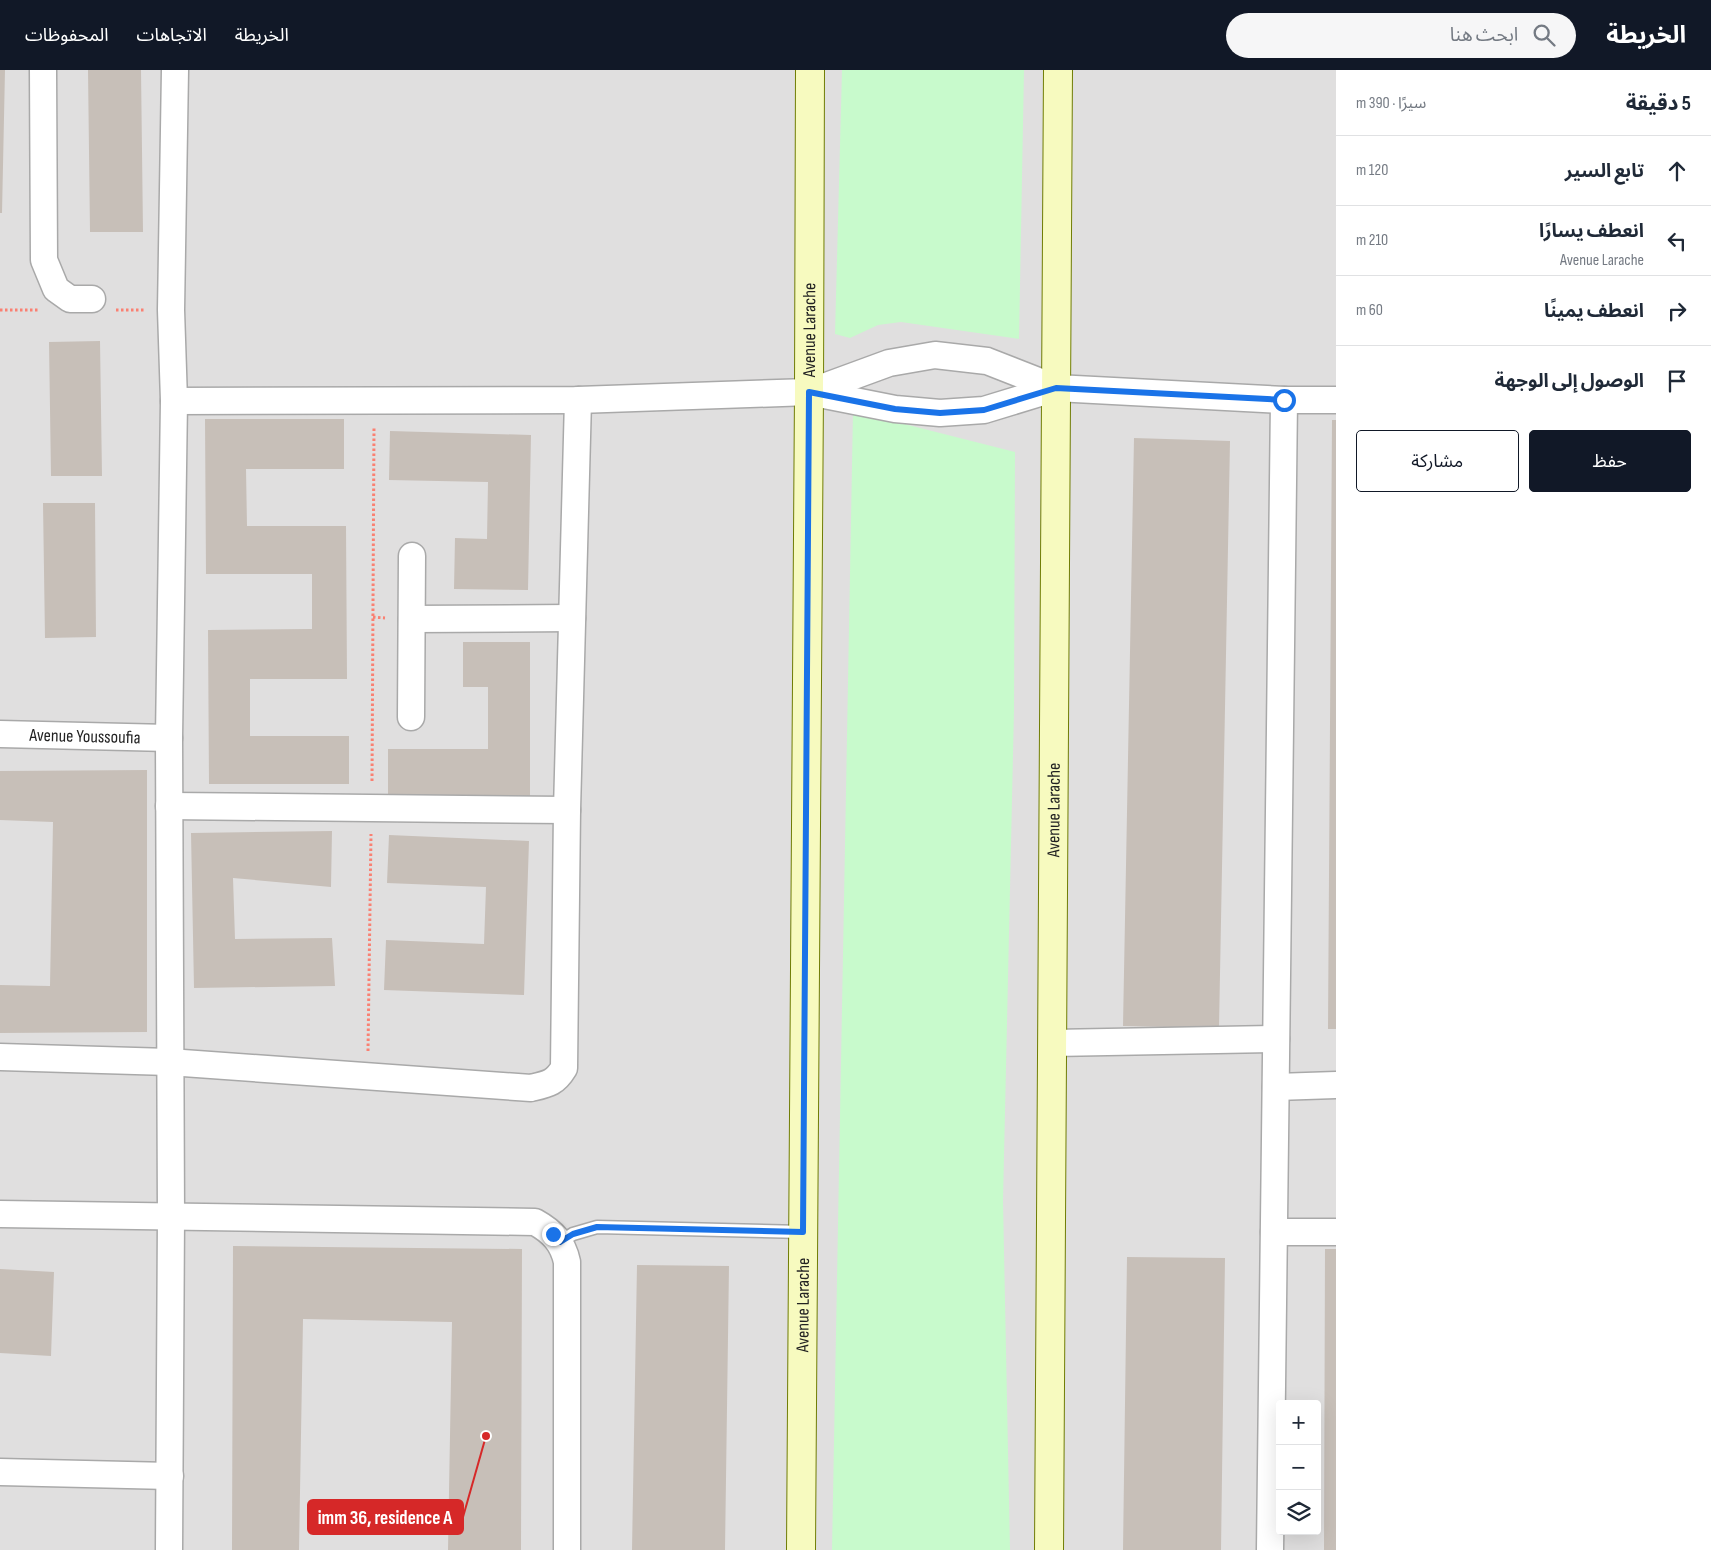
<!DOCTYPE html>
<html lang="ar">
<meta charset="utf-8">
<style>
:root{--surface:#fff;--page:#f6f6f7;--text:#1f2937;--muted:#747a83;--line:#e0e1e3;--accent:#111827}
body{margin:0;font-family:"Sofia Sans Condensed","Noto Sans Arabic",sans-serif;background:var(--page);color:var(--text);direction:rtl}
.controls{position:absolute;right:15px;bottom:15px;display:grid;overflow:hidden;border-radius:5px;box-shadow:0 5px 20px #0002}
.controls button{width:45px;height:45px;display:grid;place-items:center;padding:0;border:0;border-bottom:1px solid var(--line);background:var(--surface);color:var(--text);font:25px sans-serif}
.stop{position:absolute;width:15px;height:15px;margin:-11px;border:4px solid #1a73e8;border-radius:50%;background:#fff}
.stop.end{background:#1a73e8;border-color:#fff;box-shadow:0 1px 5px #0008}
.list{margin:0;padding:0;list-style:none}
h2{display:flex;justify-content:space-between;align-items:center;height:65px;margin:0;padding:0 20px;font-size:21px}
h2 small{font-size:16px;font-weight:400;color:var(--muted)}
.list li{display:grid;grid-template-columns:32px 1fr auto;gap:15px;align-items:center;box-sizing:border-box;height:70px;padding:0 20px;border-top:1px solid var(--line)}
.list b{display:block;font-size:19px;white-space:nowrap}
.list p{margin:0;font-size:16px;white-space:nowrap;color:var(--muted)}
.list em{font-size:16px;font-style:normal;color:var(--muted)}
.actions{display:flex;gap:10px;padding:15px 20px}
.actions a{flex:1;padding:11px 0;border:1px solid var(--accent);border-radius:5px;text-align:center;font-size:18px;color:var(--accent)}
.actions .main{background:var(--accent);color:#fff}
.icon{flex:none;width:28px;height:28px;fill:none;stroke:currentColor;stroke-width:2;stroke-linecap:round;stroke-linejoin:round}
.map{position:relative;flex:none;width:1336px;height:1480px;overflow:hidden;direction:ltr}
header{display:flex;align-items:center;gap:30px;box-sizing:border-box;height:70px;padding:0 25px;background:var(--accent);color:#fff}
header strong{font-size:24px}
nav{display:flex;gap:28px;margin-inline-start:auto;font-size:18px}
.search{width:350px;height:45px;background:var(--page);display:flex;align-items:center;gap:12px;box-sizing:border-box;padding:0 18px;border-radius:28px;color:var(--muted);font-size:19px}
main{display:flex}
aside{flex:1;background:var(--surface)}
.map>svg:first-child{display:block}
.residential{fill:#e0dfdf;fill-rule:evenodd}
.park{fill:#c8facc}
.building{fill:#c7bfb8}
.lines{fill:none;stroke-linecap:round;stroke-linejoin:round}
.service-casing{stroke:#a9a9a9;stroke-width:15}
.minor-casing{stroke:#a9a9a9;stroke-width:29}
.secondary-casing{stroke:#707d05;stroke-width:30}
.path{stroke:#fa8072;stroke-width:3;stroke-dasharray:2.5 2.5;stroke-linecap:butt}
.service{stroke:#fff;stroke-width:12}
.minor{stroke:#fff;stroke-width:26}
.secondary{stroke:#f7fabf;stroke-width:28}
.route{stroke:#1a73e8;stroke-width:6}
.labels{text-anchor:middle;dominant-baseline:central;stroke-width:4.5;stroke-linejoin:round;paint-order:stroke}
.street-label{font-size:18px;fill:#222;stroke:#fff}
.leader{fill:none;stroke:#d62828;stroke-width:2}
.callout-dot{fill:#d62828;stroke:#fff;stroke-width:2}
.callout{fill:#d62828;stroke:#d62828;stroke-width:2}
.callout-label{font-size:19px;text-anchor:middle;font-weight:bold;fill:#fff}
</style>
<header>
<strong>الخريطة</strong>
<div class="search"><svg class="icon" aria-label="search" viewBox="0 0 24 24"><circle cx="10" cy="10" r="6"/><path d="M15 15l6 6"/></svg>ابحث هنا</div>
<nav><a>الخريطة</a><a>الاتجاهات</a><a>المحفوظات</a></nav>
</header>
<main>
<aside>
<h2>5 دقيقة<small>سيرًا · 390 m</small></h2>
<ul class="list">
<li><svg class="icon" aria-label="ahead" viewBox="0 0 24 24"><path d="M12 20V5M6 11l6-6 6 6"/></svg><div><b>تابع السير</b></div><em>120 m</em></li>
<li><svg class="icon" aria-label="left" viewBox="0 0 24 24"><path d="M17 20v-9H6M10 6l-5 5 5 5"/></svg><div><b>انعطف يسارًا</b><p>Avenue Larache</p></div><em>210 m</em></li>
<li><svg class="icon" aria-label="right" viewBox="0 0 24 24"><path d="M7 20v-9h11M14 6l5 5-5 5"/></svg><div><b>انعطف يمينًا</b></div><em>60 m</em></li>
<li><svg class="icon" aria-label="arrive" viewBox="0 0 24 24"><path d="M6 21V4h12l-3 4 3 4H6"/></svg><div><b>الوصول إلى الوجهة</b></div></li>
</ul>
<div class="actions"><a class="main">حفظ</a><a>مشاركة</a></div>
</aside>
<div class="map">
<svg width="1336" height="1480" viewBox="0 0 1336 1480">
<rect width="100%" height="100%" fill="#f2efe9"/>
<!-- residential -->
<path class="residential" d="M0,0H1336V1480H0ZM1280,1334H1317V1461H1280Z"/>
<!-- park -->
<path class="park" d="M842,0H1024L1019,269L901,252L878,255L850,268L835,264Z
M853,341L1015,382L1014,640L1003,1131L1010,1480H832Z"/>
<!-- building -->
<path class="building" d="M0,0H5L2,143H0Z
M88,0H141L143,162H90Z
M100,271L102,406H51L49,272Z
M205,349H344V399H246L247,456H346L347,609H250V666H349V714H209L208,560L312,559V504H206Z
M1332,350H1336V959H1328Z
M390,361L531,365L528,520L454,519L455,468L487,469L488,412L389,410Z
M1134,368L1230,371L1219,958L1123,956Z
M43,433H95L96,567L45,568Z
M463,572H530V726L388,725V679H488V617H463Z
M147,700V962L0,963V915L50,916L53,752L0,750V701Z
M332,761L331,817L233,808L235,869L332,868L335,916L194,918L191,763Z
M389,765L529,771L524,925L384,920L386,870L484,874L486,817L387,813Z
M233,1176L522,1179L521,1480H448L452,1252L303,1249L299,1480H232Z
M1325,1179H1336V1480H1324Z
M1127,1187L1225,1188L1221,1480H1123Z
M637,1195L729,1196L725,1480H632Z
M0,1199L54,1202L51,1286L0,1283Z"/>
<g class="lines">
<defs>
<path id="service" d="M560,1172L573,1164L597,1157L803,1162"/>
<g id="minor">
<path d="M43,0L44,190L56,219L70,229H92"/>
<path d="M810,322L889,293L935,285L987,291L1056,318L1284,330H1336"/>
<path d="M174,331L578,330L809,322L895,339L940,343L984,340L1056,318"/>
<path d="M412,549L572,548"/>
<path d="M411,647L412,486"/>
<path id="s1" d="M0,664L169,668"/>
<path d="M169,736L567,740"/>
<path d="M1053,973L1276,969"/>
<path d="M0,987L169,992L531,1018C548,1014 555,1013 564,998L567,740L578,330"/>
<path d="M1276,1017L1336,1015"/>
<path d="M0,1144L535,1152C553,1162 563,1173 567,1192V1480"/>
<path d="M1274,1162H1336"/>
<path d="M0,1402L170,1406"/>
<path d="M169,1480L171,1146L169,668L174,331L171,240L175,0"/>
<path d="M1270,1480L1284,330"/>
</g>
<g id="secondary">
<path id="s2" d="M801,1480L809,322L810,0"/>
<path id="s3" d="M1049,1480L1058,0"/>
</g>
</defs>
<!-- service casing -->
<use href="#service" class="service-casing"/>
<!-- minor casing -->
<use href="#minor" class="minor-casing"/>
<!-- secondary casing -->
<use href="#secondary" class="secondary-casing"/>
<!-- path -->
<path class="path" d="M0,240H39
M116,240H144
M373,547L385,548
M372,711L374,357
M368,981L371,764"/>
<!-- service -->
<use href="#service" class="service"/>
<!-- minor -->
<use href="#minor" class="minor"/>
<!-- secondary -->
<use href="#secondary" class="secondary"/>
</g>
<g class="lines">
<!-- route -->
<path class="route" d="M553,1164L560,1172L573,1164L597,1157L803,1162L809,322L895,339L940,343L984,340L1056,318L1284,330"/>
</g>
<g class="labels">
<!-- street labels -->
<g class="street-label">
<text stroke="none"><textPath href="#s2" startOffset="1220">Avenue Larache</textPath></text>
<text stroke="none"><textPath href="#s1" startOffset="85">Avenue Youssoufia</textPath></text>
<text stroke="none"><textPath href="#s3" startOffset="740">Avenue Larache</textPath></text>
<text stroke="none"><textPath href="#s2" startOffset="245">Avenue Larache</textPath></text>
</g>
</g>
<!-- callouts -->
<path class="leader" d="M486 1366L463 1447"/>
<circle class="callout-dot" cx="486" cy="1366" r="5"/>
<rect class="callout" x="308" y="1430" width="155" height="34" rx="5"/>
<g class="callout-label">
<text x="385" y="1454">imm 36, residence A</text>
</g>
</svg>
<div class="controls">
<button>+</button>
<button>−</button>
<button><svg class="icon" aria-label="layers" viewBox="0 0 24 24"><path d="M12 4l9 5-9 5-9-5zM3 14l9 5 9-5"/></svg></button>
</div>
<div class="stop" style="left:1284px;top:330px"></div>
<div class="stop end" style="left:553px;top:1164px"></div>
</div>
</main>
